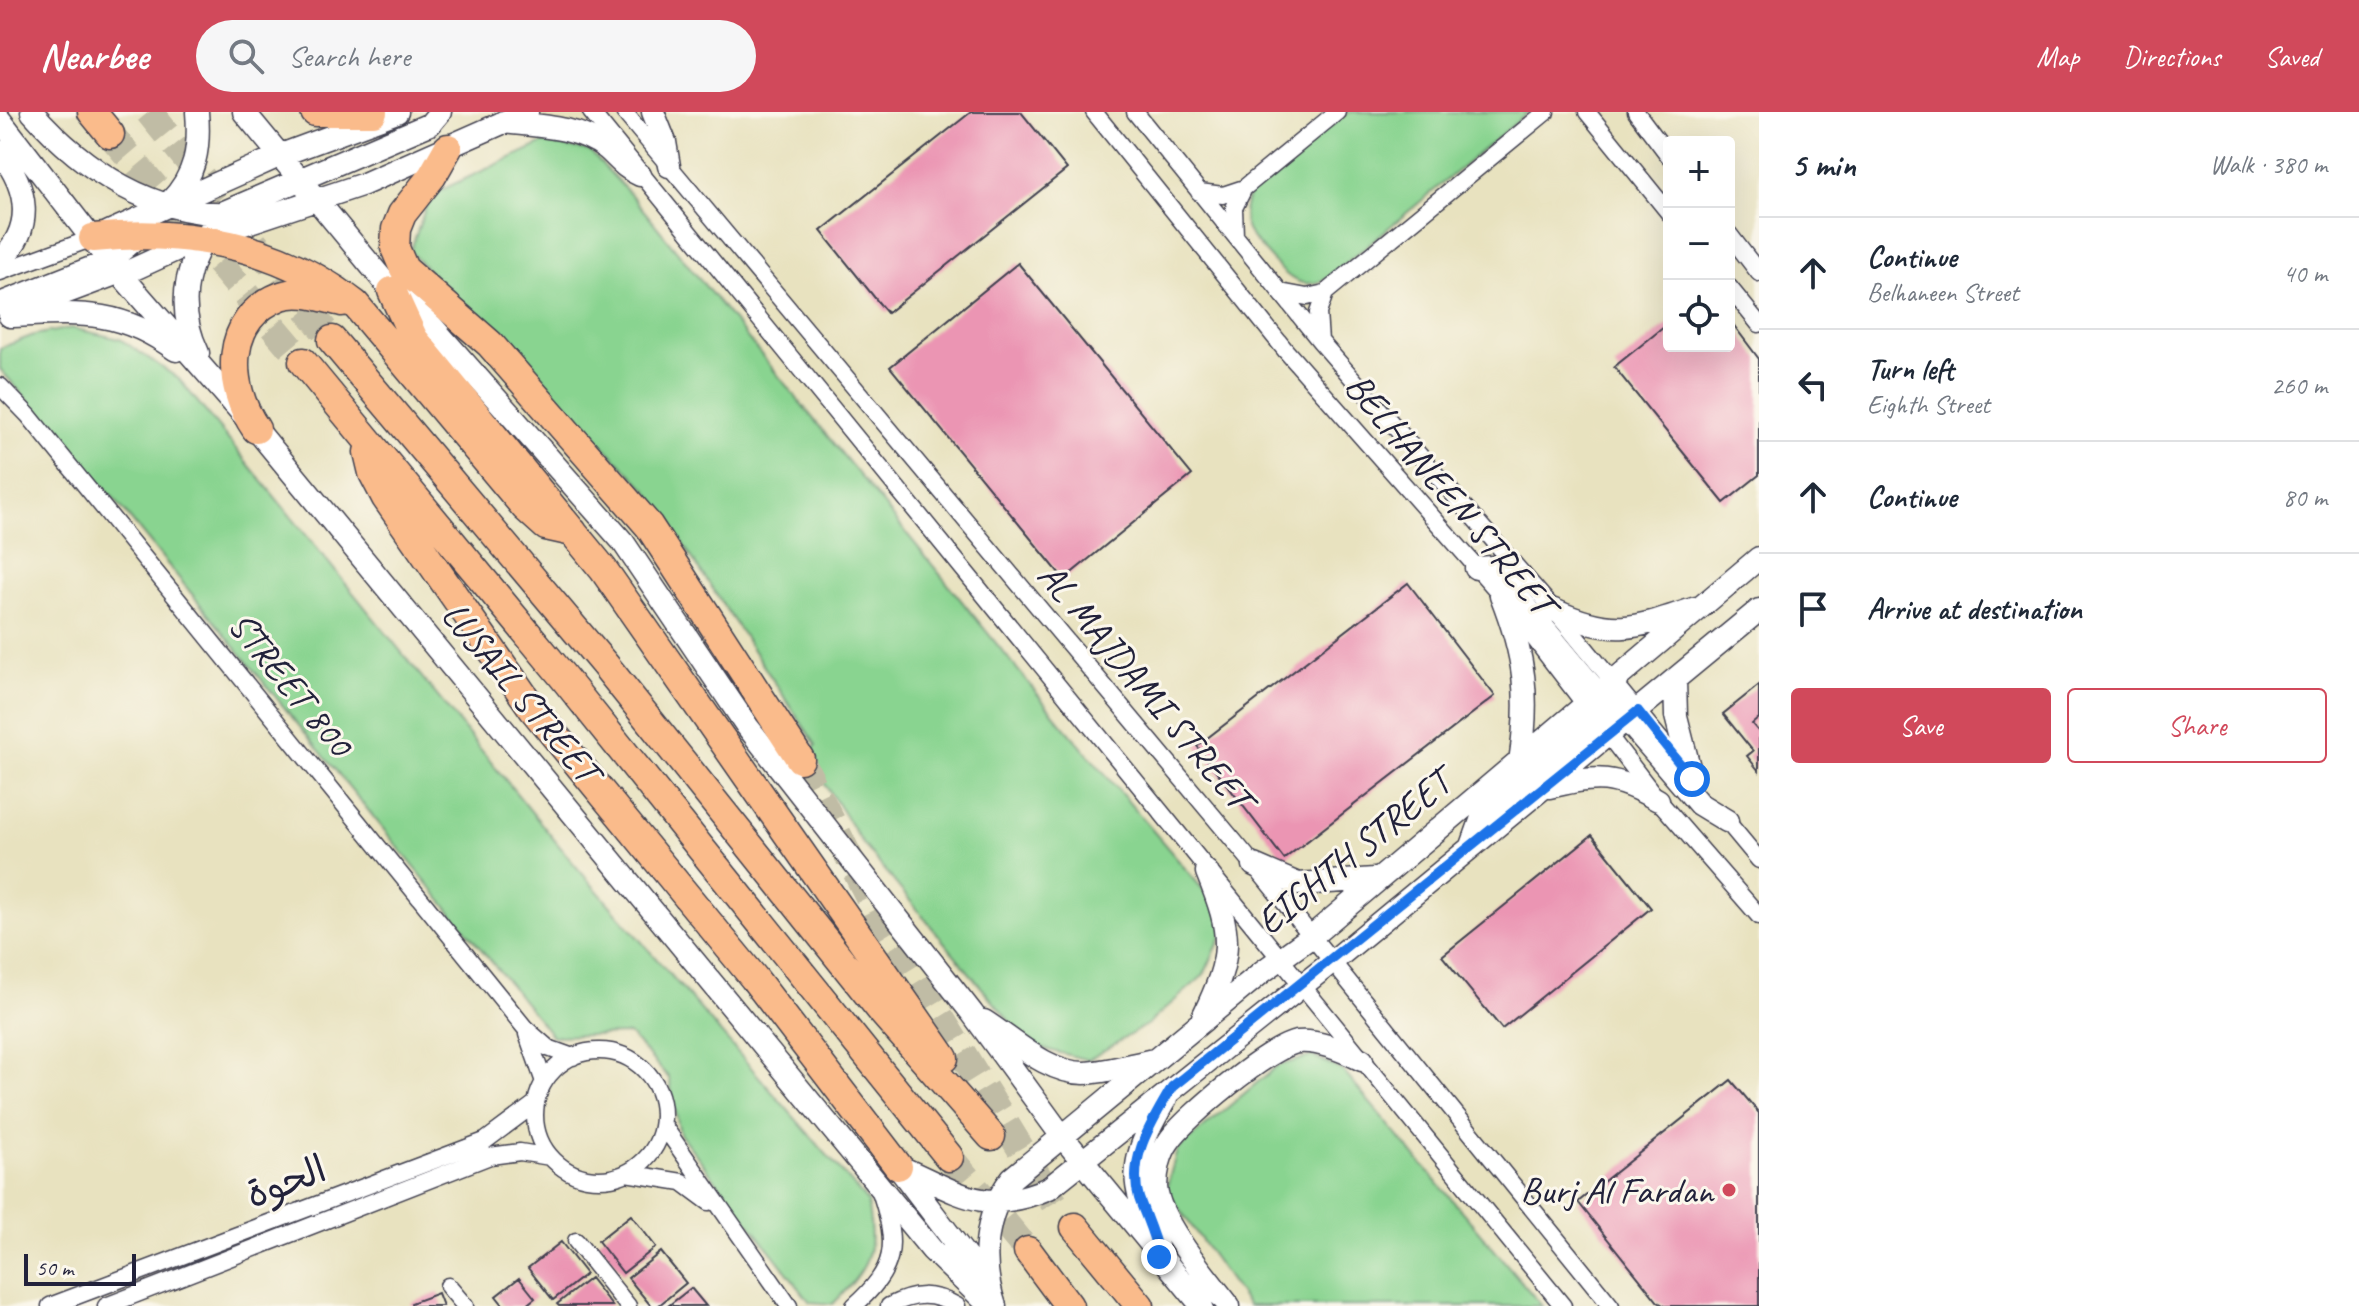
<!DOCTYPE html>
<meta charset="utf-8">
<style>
:root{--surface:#fff;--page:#f6f6f7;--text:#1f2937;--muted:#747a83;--line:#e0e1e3;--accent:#d1495b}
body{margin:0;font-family:Caveat,"Playpen Sans Arabic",sans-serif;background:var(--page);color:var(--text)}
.controls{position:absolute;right:24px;top:24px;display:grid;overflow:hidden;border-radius:8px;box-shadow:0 8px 32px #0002}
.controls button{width:72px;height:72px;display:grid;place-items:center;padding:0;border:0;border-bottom:2px solid var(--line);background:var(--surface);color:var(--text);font:40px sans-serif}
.scale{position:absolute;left:24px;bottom:20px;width:112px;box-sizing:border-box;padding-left:8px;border:4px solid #22223b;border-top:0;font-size:22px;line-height:28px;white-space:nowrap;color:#22223b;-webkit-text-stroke:6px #fbf7ec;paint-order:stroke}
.stop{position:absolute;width:24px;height:24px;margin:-18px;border:6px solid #1a73e8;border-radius:50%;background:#fff}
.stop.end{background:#1a73e8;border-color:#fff;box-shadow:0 2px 8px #0008}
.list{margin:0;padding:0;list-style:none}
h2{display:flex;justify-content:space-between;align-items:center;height:104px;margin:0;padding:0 32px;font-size:34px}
h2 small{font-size:26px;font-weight:400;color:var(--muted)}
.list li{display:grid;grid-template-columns:52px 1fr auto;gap:24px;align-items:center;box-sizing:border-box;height:112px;padding:0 32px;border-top:2px solid var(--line)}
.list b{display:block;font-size:30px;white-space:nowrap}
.list p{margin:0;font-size:26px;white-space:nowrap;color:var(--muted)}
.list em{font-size:26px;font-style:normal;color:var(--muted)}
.actions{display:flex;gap:16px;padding:24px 32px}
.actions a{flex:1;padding:18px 0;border:2px solid var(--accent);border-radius:8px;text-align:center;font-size:28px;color:var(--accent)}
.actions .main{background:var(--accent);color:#fff}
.icon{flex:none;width:44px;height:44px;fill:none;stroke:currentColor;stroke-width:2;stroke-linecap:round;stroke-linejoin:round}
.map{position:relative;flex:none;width:1759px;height:1194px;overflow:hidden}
header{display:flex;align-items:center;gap:48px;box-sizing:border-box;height:112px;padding:0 40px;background:var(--accent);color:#fff}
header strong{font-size:38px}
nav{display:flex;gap:44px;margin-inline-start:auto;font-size:28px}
.search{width:560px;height:72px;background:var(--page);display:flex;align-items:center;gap:20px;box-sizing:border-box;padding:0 28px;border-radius:44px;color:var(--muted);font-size:30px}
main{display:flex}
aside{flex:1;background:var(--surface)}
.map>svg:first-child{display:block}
.green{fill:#89d490;stroke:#567b66;stroke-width:2}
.building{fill:#eb95b3}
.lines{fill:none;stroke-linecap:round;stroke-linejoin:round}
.trunk-tunnel{stroke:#c0bca5;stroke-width:28;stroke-dasharray:28 14;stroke-linecap:butt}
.minor-casing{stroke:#403f4f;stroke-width:19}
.tertiary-casing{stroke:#403f4f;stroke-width:25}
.trunk-casing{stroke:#403f4f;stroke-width:31}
.minor{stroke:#fff;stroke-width:16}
.tertiary{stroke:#fff;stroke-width:22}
.trunk{stroke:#fabb8b;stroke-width:28}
.route{stroke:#1a73e8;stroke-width:10}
.poi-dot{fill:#d1495b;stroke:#fbf7ec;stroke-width:3}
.labels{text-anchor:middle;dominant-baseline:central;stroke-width:6;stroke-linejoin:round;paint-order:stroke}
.street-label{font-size:38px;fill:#22223b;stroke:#fbf7ec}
.poi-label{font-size:38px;fill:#22223b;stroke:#fbf7ec;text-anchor:end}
</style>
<header>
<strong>Nearbee</strong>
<div class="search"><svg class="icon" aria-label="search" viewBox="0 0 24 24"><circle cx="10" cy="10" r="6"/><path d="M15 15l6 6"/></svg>Search here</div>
<nav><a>Map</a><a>Directions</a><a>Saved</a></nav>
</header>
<main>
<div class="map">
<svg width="1759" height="1194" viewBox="0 0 1759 1194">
<rect width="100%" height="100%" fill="#fbf7ec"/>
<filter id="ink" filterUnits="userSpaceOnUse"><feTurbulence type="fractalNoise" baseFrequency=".0125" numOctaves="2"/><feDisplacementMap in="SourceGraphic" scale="16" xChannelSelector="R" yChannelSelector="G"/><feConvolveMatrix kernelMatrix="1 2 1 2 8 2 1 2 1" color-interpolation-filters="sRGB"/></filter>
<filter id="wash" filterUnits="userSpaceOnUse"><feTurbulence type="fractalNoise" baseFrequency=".006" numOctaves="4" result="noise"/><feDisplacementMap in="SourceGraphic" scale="32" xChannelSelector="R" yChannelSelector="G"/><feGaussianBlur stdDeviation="1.8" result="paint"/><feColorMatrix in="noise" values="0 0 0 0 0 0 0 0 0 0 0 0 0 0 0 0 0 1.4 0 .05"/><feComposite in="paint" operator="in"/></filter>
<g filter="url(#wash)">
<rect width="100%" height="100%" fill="#e8e2bf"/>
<!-- green -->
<path class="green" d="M1348,0H1529L1329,165C1301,182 1285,163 1267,142C1261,135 1251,126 1247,118C1241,105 1245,93 1249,81Z
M543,31L590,39L632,84L1057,606L1229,808L1204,863L1148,912L1088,948L1029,933L863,732L808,646L816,633L647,378L410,140L430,83Z
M71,216L120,227L179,267L574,752L867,1089C876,1143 870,1153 833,1192L810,1190L680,1022L669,966L629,922L552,924L116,389L0,257V236L34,223Z
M1313,944L1343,959L1542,1194H1248L1166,1078L1177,1038L1277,954Z"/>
<g id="blocks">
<!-- building -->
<path class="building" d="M971,0H1021L1067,57L887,201L821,119Z
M1018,151L1192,363L1064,467L890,255Z
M1729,207L1759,247V363L1724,391L1614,255L1669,211V234H1729Z
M1408,471L1495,584L1284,747L1197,634Z
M1759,573V606L1752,612L1759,620V659L1747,644L1753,639L1723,602Z
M1592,723L1651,796L1502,917L1442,844Z
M1731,968L1759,1001V1194H1665L1658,1190L1578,1090Z
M631,1103L656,1135L623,1161L598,1129Z
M561,1130L586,1162L553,1188L528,1156Z
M661,1140L686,1171L658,1194H651L628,1166Z
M519,1166L535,1186L525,1194H504L496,1184Z
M590,1166L612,1194H559L557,1192Z
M691,1176L706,1194H668Z
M438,1181L443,1194H412L411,1191Z"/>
</g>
</g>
<g filter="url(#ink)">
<use href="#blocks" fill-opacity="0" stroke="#403f4f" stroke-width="2"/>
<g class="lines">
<!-- trunk-tunnel -->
<path class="trunk-tunnel" d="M149,0L332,228
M110,22L303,250
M800,647L880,807L1054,1091
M949,1045L1028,1139"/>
<defs>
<path id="minor" d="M591,0L1563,1194
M624,0L1254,753L1611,1194
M1094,0L1286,239L1501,483L1658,688L1759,804
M1135,0L1320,229L1554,498L1688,661
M1587,0L1669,101
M1636,0L1669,44
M1199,80L1223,83L1244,76L1337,0
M1729,122L1759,161
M1235,124L1234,96L1244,76
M0,160L93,126
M1729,175L1759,212
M1280,180L1307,185L1325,181L1546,0
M25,199L121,163
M1320,229L1318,201L1325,181
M0,274L29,304L525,916L548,936L573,945
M1720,701L1759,748
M527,922L544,970
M535 1003a64 64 0 1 1 128 0a64 64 0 1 1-128 0Z
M663,1013L789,1194
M626,1061L682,1070L709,1090
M576,1129L628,1194
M448,1174L465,1194
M50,1194L485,1029L536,991
M106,1194L490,1044L520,1040L550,1045
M854,1194C896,1156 898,1135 881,1082
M889,1194C914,1181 932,1180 957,1194"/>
<path id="tertiary" d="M32,0C83,58 155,106 235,101
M244,0L392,179L431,213L623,430L747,614L972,901L1061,1023L1202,1194
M653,0L665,30L669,54
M0,8L109,149L256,317L932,1138L990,1194
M503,10C538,14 578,14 606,36C618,46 624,56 640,63
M0,40C27,75 36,115 0,148
M170,90C196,63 200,36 197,0
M109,120L281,43L397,0
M121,163L202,126L364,72L527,0
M0,192L109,149L145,119
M10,204C78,201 119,196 176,238
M198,241C173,189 188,144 222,101L430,12L440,0
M1476,456L1493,455L1600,584L1638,599
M1501,483C1525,544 1530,585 1520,650
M1554,498C1614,526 1636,516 1696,496
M1675,568L1676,604L1692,667
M1617,602L1627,608L1699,692L1727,709
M1549,675C1598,663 1614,663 1658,688
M1472,734L1483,703L1596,610L1607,599L1613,577
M1254,753L1298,772L1375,767
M1203,905C1233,843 1233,824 1207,760
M984,909C1014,928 1047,961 1084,961C1107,960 1132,952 1154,948
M898,1054C958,1080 983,1105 1049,1076L1333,849L1759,498
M898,1055L988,1174
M1157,1134C1153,1117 1145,1103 1140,1086C1128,1049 1148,1018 1166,986
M995,1194C980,1151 984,1102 1012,1066L1262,860L1312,824L1759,446
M1229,1194C1208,1167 1158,1109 1156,1075C1156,1060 1160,1041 1169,1029C1184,1006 1272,933 1298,930C1318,928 1344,939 1362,948"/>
<path id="trunk" d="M92,0L110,22
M315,0H373
M448,36L432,64L402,102L396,117L395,136L404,157L490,232L649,414L800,647
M93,126C187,116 279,133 355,192L525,395L546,414L573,420
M392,179L414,227L603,457L944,946
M332,228L605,553L884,902L991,1024
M303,250L560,561L949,1045
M256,317C226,274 223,206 281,184C300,177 323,186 342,190
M368,340L373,361L386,386L533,597L754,866L898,1054
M1075,1115L1140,1194
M1028,1139L1069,1194"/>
</defs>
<!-- minor casing -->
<use href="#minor" class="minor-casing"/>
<!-- tertiary casing -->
<use href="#tertiary" class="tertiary-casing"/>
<!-- trunk casing -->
<use href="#trunk" class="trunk-casing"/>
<!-- minor -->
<use href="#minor" class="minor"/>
<!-- tertiary -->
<use href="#tertiary" class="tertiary"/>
<!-- trunk -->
<use href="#trunk" class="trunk"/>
</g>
</g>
<g class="lines" filter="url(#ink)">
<!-- route -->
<path class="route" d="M1159,1145C1155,1124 1146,1106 1139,1086C1127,1045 1153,1009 1172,975L1638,599L1692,667"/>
</g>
<!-- markers -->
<circle class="poi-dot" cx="1729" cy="1078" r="8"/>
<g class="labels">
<!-- street labels -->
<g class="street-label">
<text transform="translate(1450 382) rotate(50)">BELHANEEN STREET</text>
<text transform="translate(291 572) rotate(51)">STREET 800</text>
<text transform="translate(1145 574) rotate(50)">AL MAJDAMI STREET</text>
<text transform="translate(521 580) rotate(50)">LUSAIL STREET</text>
<text transform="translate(1353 740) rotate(-39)">EIGHTH STREET</text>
<text transform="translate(286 1070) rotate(-21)">الحوة</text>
</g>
<!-- poi labels -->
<g class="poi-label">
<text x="1713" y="1078">Burj Al Fardan</text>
</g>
</g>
</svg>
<div class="controls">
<button>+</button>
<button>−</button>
<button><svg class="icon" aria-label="locate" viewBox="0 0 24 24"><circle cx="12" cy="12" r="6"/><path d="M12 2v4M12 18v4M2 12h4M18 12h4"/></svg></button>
</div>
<div class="scale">50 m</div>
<div class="stop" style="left:1692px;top:667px"></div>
<div class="stop end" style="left:1159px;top:1145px"></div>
</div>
<aside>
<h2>5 min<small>Walk · 380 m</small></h2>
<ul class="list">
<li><svg class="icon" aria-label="ahead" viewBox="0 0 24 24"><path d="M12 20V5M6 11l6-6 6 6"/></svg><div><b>Continue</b><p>Belhaneen Street</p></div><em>40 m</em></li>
<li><svg class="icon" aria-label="left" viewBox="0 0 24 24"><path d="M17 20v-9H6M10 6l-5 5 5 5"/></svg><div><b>Turn left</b><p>Eighth Street</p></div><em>260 m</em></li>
<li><svg class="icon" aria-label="ahead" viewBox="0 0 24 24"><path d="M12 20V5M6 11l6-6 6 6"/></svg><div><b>Continue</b></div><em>80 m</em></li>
<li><svg class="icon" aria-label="arrive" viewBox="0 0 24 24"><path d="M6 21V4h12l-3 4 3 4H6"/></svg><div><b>Arrive at destination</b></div></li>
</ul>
<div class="actions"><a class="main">Save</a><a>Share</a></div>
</aside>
</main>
